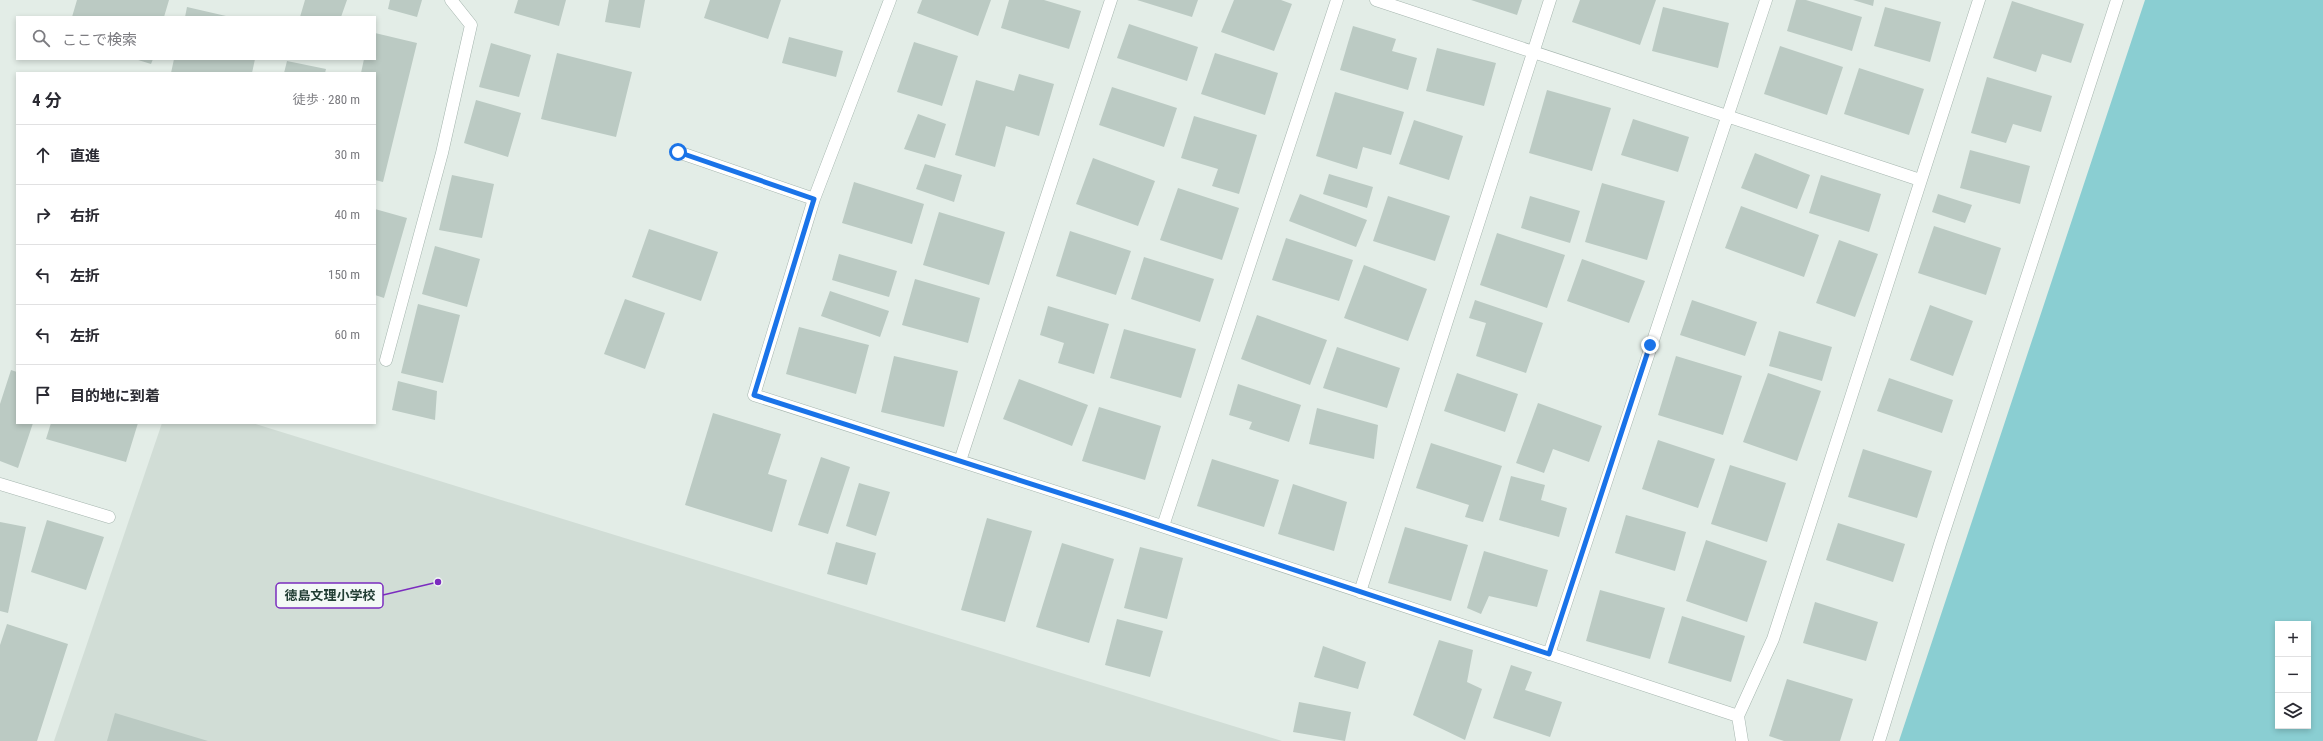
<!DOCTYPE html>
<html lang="ja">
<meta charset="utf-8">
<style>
:root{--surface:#fff;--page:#f2f2f3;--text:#2b2b33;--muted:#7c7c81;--line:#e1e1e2}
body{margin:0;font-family:"Roboto Condensed","Noto Sans JP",sans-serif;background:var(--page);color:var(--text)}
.controls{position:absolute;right:12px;bottom:12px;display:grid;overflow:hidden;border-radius:0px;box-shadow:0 2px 6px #0003}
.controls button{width:36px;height:36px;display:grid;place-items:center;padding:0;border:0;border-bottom:1px solid var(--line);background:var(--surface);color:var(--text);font:20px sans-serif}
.stop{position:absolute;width:12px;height:12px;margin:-9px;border:3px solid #1a73e8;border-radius:50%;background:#fff}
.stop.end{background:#1a73e8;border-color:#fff;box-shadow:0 1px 4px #0008}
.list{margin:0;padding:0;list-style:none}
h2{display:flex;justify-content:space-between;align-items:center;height:52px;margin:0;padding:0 16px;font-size:17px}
h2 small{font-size:13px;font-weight:400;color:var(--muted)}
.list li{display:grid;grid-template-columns:26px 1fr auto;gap:12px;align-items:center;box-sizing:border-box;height:60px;padding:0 16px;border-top:1px solid var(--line)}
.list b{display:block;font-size:15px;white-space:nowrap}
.list em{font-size:13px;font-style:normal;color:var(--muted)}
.icon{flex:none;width:22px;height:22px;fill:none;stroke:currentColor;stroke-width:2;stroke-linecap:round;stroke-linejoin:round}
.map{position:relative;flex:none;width:2323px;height:741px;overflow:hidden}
.search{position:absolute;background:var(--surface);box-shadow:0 2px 6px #0003;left:16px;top:16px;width:360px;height:44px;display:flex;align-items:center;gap:10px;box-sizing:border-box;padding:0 14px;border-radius:0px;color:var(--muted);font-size:15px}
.panel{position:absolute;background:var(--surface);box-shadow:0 2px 6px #0003;left:16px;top:72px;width:360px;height:352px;border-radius:0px}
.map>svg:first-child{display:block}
.built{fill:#d1ddd6}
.water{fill:#8aced2;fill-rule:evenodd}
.building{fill:#bbcac3}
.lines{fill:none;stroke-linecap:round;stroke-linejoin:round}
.street-casing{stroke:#a5b5ae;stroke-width:13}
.street{stroke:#fff;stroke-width:12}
.route{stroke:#1a73e8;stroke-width:5}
.leader{fill:none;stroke:#7b2cbf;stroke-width:1.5}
.callout-dot{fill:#7b2cbf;stroke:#f3f9f6;stroke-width:1.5}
.callout{fill:#f3f9f6;stroke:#7b2cbf;stroke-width:1.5}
.callout-label{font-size:13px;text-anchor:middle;font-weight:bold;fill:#223e34}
</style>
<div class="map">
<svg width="2323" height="741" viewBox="0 0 2323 741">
<rect width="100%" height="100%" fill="#e3ede7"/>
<!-- built -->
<path class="built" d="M162,423H252L1282,741H54Z"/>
<!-- water -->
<path class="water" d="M2145,0H2323V741H1899ZM2278,624H2308V726H2278Z"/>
<!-- building -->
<path class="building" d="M77,0H169L164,17H72Z
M305,0H347L341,17H300Z
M390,0H422L417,17L388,9Z
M518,0H566L559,26L514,13Z
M609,0H645L640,28L605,22Z
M710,0H781L768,39L704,18Z
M922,0H991L978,36L917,13Z
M1009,0H1044L1081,11L1069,49L1001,28Z
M1137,0H1198L1192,17Z
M1234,0H1281L1292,4L1274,51L1221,32Z
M1471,0H1522L1517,15Z
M1580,0H1656L1640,45L1572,22Z
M1796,0H1806L1862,17L1852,51L1787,31Z
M1853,0H1874L1873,6Z
M2012,1L2084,24L2071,63L2042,54L2036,72L1993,58Z
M187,7L226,16V17H185Z
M1663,7L1729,23L1718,68L1652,51Z
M1885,7L1941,22L1930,62L1874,46Z
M1129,24L1198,47L1187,81L1117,58Z
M1353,26L1396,39L1392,51L1417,58L1408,90L1340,70Z
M375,33L417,43L383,182L375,180V73H361L364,59H375Z
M789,37L843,51L836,77L782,63Z
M914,42L958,56L942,106L897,92Z
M491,43L531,55L519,97L479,87Z
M1780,46L1843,67L1827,115L1764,94Z
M1437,48L1496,63L1484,106L1426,91Z
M557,53L632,72L616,137L541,119Z
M1215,53L1278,73L1265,115L1201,94Z
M135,59H153L151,64Z
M174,59H255L252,73H171Z
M287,61L326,69L325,73H284Z
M1859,68L1924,89L1909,135L1844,114Z
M1019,74L1054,84L1039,136L1006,126L995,167L955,155L976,80L1014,91Z
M1987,77L2052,96L2041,132L2013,124L2006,143L1971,133Z
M1112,87L1177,108L1164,147L1099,125Z
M1547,90L1611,108L1592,171L1529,153Z
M1335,92L1404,112L1391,155L1363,147L1357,169L1316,156Z
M476,100L521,113L508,157L464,143Z
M918,114L946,124L935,158L904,149Z
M1194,116L1257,135L1239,194L1212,186L1218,169L1181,158Z
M1633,119L1689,137L1678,172L1621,155Z
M1414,120L1463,136L1449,180L1399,164Z
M1970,150L2030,166L2020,204L1960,188Z
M1755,153L1810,175L1797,209L1741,188Z
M1093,158L1155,181L1138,226L1076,204Z
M925,164L962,175L954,202L916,189Z
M1329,174L1373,187L1367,208L1323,194Z
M452,175L494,184L482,238L439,230Z
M1821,175L1881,194L1869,232L1809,213Z
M854,182L924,204L912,244L842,223Z
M1602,183L1665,201L1647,260L1585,242Z
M1178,188L1239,208L1222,260L1160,240Z
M1300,194L1367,220L1356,247L1289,221Z
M1938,194L1972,205L1965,223L1932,212Z
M1388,196L1450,216L1435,261L1373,241Z
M1530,196L1580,211L1570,243L1521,228Z
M1741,206L1819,235L1804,277L1725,248Z
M375,209L407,218L384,298L375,295Z
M939,212L1005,232L989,285L923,265Z
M1934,226L2001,248L1986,295L1918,273Z
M649,229L718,252L701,301L632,277Z
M1070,231L1131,251L1116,295L1056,276Z
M1497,233L1565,255L1547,308L1480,285Z
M1286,238L1353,260L1339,301L1272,280Z
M1839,240L1878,254L1855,317L1816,303Z
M435,246L480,259L467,307L422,294Z
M839,254L897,271L889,297L832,280Z
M1144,257L1214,279L1200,322L1131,299Z
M1582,259L1645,281L1629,323L1567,301Z
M1364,265L1427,289L1408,341L1344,318Z
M915,279L980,298L968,343L902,325Z
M830,291L889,311L880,337L821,316Z
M625,299L665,313L645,369L604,354Z
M1475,300L1543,323L1526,373L1476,356L1486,323L1469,318Z
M1692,300L1757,322L1745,356L1680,335Z
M418,304L460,315L443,383L401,373Z
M1930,305L1973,321L1953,376L1910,360Z
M1048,306L1109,324L1094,374L1058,363L1064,343L1040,335Z
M1257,315L1327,340L1310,385L1241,359Z
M799,327L869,345L856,394L786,374Z
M1124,329L1196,349L1181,398L1110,378Z
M1779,331L1832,347L1822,381L1769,366Z
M1337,347L1400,368L1387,408L1323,388Z
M894,356L958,371L944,427L881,412Z
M1676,356L1742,376L1723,435L1658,415Z
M11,370L17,372V423H33L18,468L0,461V404Z
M1457,373L1518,394L1505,432L1444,411Z
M1768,373L1821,391L1797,461L1743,442Z
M1889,378L1953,400L1942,433L1877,411Z
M1019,379L1088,405L1072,446L1003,419Z
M398,381L437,391L435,420L392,410Z
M1238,384L1301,405L1289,442L1249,429L1252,422L1229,415Z
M1538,403L1602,426L1589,462L1553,449L1544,473L1516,463Z
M1099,407L1161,426L1145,480L1082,461Z
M1317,408L1378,425L1374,459L1309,444Z
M713,413L781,434L768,474L787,480L772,532L685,505Z
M51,423H138L126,462L46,439Z
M1658,440L1715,459L1698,508L1642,489Z
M1431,443L1502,466L1483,522L1465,517L1469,505L1416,488Z
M1863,449L1932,471L1917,518L1848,497Z
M821,457L850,467L828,534L798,525Z
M1212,459L1279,480L1264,527L1197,506Z
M1730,465L1786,483L1767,542L1711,524Z
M1511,476L1545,485L1541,500L1567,508L1559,537L1499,520Z
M859,483L890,492L876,536L846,526Z
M1293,484L1347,502L1334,551L1278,534Z
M1626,515L1686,532L1675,571L1615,553Z
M987,518L1032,531L1005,622L961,610Z
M47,520L104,537L86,590L31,572Z
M0,522L26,527L8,613L0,611Z
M1838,523L1905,544L1893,582L1826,560Z
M1405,527L1468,545L1451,601L1388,583Z
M1706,540L1767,561L1747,622L1686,601Z
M836,542L876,553L867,585L827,574Z
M1062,543L1114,559L1089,643L1036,627Z
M1140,547L1183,558L1167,619L1124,608Z
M1484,551L1548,570L1537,607L1489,596L1481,614L1467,608Z
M1600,590L1665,608L1650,659L1586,641Z
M1815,602L1878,622L1866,661L1803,643Z
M1682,616L1745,636L1731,682L1668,663Z
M1117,619L1163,631L1150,677L1105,665Z
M7,624L68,644L37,741H0V645Z
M1439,640L1473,650L1467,682L1482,689L1465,740L1413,715Z
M1323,646L1366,662L1358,689L1314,677Z
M1511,665L1532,672L1525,690L1562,702L1550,737L1493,718Z
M1787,679L1853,699L1840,741H1784L1769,736Z
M1299,702L1351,712L1345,741L1293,732Z
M115,713L208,741H107Z"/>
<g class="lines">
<defs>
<path id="street" d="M890,0L814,199L754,395L1125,514L1738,716
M1376,0L1920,180
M678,152L814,199
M386,360L442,153L471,25L451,0
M960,461L1111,0
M0,484L109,517
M1163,526L1337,0
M1360,592L1550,0
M1549,654L1766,0
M1742,741L1738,716L1773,639L1979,0
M1879,741L1940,544L2117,0"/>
</defs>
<!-- street casing -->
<use href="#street" class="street-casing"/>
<!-- street -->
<use href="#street" class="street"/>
</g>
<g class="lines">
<!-- route -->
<path class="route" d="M678,152L814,199L754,395L1125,514L1549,654L1650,345"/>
</g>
<!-- callouts -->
<path class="leader" d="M438 582L383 595"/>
<circle class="callout-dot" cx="438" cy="582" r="4"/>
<rect class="callout" x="276" y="583" width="107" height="25" rx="4"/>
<g class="callout-label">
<text x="330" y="600">徳島文理小学校</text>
</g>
</svg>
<div class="controls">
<button>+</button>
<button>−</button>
<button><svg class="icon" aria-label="layers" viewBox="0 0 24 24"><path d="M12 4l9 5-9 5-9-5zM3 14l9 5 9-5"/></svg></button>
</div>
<div class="stop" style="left:678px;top:152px"></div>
<div class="stop end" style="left:1650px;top:345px"></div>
<div class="search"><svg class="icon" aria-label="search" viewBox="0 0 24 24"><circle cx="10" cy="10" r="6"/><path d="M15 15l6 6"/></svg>ここで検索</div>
<section class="panel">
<h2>4 分<small>徒歩 · 280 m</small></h2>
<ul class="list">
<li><svg class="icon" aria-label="ahead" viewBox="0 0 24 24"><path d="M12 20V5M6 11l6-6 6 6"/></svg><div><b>直進</b></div><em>30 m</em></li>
<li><svg class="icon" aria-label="right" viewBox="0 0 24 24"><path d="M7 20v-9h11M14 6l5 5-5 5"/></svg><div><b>右折</b></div><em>40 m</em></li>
<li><svg class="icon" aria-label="left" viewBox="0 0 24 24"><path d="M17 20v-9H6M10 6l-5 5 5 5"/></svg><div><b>左折</b></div><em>150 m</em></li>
<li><svg class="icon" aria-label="left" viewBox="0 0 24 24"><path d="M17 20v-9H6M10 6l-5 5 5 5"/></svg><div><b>左折</b></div><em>60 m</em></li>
<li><svg class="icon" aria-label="arrive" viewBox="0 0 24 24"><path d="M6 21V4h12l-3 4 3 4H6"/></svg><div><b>目的地に到着</b></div></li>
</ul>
</section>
</div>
